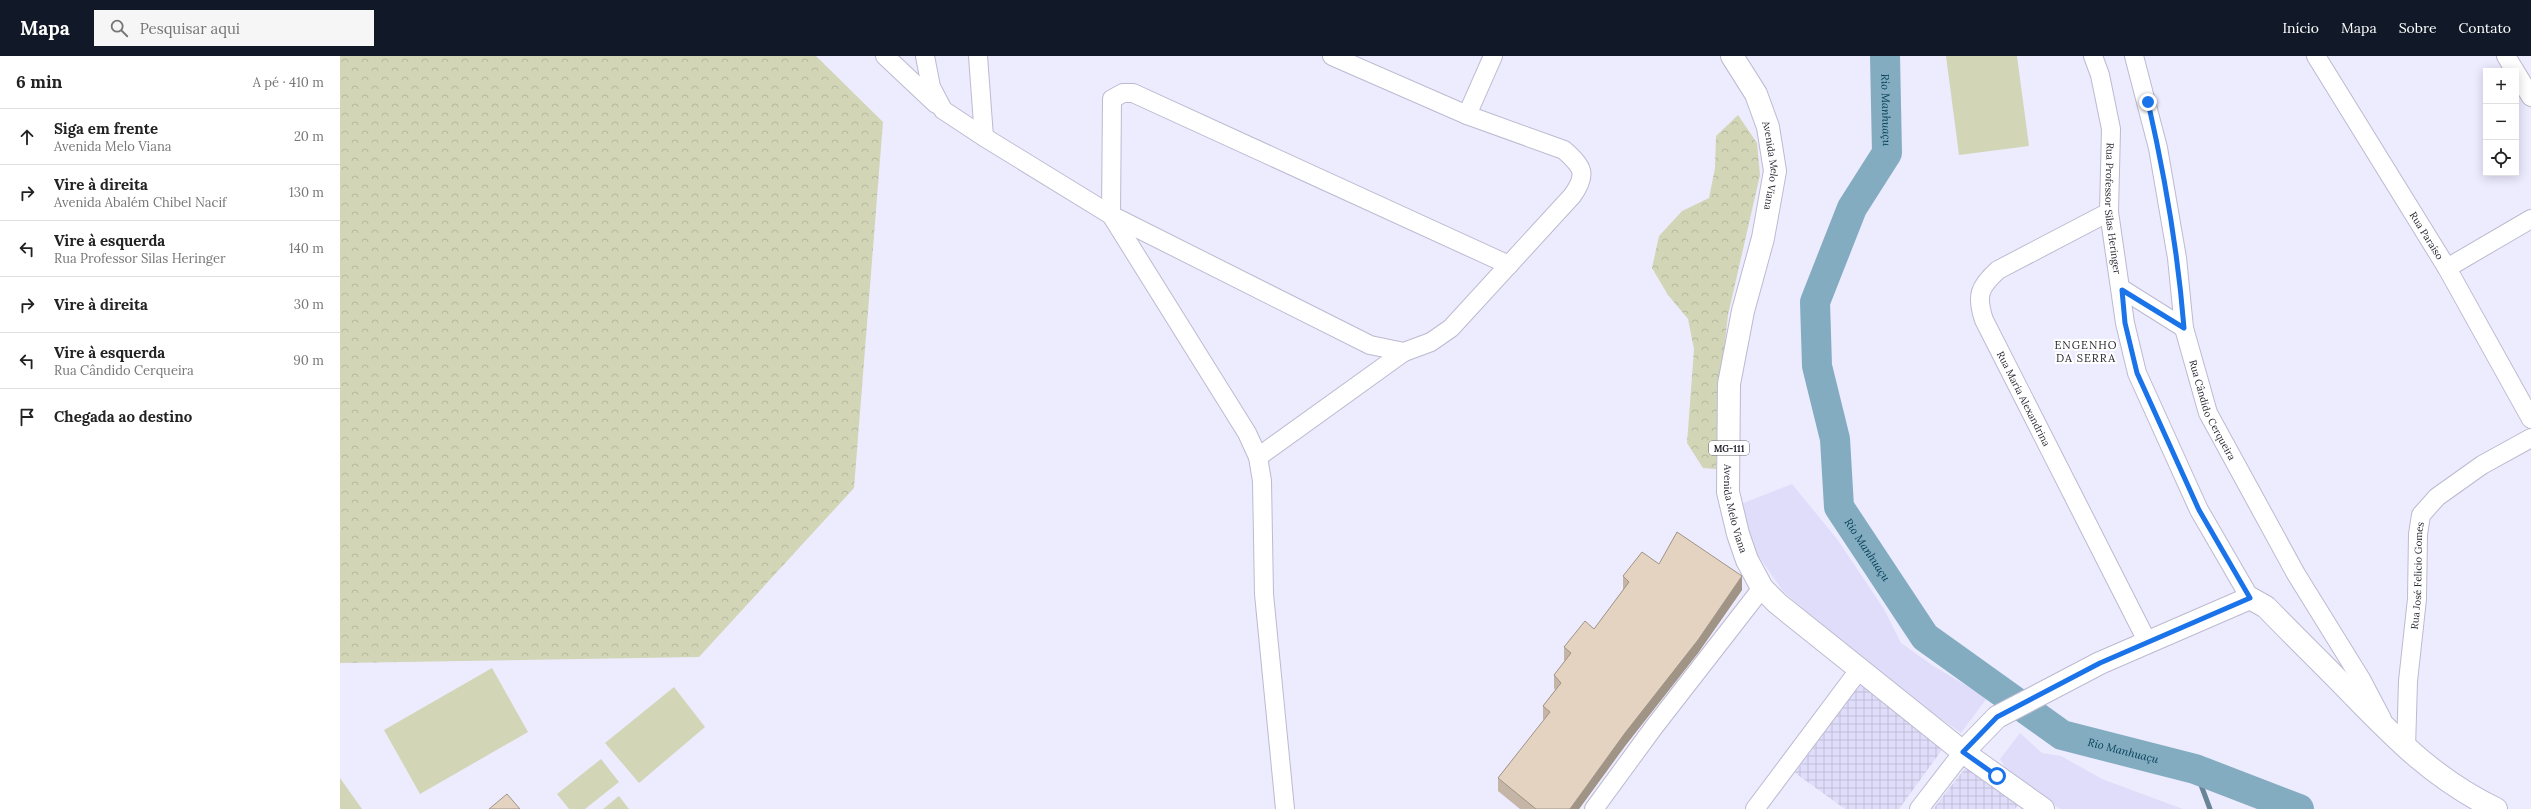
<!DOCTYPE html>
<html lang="pt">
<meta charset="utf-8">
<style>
:root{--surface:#fff;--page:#f6f6f6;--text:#222;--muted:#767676;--line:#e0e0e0;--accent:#111827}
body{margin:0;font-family:Lora,serif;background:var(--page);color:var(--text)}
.controls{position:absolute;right:12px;top:12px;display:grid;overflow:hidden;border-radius:0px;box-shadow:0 2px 10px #0003}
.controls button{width:36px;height:36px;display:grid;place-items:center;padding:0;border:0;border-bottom:1px solid var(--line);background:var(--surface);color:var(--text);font:20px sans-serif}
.stop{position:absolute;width:12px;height:12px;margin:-9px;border:3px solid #1a73e8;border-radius:50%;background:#fff}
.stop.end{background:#1a73e8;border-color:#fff;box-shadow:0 1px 4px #0008}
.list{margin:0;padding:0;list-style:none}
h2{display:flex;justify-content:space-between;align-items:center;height:52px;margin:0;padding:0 16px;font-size:17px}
h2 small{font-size:13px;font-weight:400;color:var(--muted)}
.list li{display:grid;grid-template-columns:26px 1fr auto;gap:12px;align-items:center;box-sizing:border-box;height:56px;padding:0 16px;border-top:1px solid var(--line)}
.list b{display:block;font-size:15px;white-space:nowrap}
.list p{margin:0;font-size:13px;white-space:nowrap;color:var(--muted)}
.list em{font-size:13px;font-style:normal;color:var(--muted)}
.icon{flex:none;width:22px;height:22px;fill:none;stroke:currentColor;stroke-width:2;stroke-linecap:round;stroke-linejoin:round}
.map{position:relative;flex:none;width:2191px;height:753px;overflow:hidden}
header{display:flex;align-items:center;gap:24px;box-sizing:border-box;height:56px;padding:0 20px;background:var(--accent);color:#fff}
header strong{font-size:19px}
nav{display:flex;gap:22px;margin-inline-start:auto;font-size:14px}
.search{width:280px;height:36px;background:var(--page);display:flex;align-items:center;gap:10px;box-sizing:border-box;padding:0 14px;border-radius:0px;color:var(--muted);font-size:15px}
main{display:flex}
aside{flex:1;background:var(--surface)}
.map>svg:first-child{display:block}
.built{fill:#e0ddfb}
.industrial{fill:url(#industrial-grid)}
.forest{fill:url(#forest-crowns)}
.pitch{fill:#d2d6b7}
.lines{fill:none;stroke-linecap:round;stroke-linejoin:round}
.stream{stroke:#688496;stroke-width:5}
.river{stroke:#83acc1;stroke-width:30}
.minor-casing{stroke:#bcbad0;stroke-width:20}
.major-casing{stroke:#bcbad0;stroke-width:24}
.minor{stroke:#fff;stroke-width:18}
.major{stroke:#fff;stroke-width:22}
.wall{fill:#c4b5a6}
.shaded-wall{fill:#a09487}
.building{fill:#e4d3c1;stroke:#a09487}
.route{stroke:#1a73e8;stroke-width:5}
.labels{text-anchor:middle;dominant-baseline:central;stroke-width:4;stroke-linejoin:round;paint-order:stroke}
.shield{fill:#fff;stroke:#68686e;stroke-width:1}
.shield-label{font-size:9px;font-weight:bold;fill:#282730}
.street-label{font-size:10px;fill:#282730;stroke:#fff}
.water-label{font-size:11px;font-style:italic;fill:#023e54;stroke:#fff}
.neighbourhood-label{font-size:11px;letter-spacing:1px;fill:#282730;stroke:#fff}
</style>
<header>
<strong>Mapa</strong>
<div class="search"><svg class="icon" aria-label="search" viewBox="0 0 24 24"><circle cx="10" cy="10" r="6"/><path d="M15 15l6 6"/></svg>Pesquisar aqui</div>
<nav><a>Início</a><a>Mapa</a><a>Sobre</a><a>Contato</a></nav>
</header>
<main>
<aside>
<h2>6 min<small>A pé · 410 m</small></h2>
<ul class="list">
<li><svg class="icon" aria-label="ahead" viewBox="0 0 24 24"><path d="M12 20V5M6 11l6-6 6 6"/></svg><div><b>Siga em frente</b><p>Avenida Melo Viana</p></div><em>20 m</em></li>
<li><svg class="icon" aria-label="right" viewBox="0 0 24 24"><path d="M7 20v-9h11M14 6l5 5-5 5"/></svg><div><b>Vire à direita</b><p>Avenida Abalém Chibel Nacif</p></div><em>130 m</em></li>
<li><svg class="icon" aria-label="left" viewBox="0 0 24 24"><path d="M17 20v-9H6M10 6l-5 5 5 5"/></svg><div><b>Vire à esquerda</b><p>Rua Professor Silas Heringer</p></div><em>140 m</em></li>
<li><svg class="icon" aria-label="right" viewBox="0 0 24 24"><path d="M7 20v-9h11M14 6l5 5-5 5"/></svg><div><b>Vire à direita</b></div><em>30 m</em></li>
<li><svg class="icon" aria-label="left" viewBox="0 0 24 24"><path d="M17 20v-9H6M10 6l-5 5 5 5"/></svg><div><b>Vire à esquerda</b><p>Rua Cândido Cerqueira</p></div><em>90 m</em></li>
<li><svg class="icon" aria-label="arrive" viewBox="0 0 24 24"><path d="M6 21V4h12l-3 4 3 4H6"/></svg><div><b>Chegada ao destino</b></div></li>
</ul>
</aside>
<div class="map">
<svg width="2191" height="753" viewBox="0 0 2191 753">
<defs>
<pattern id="industrial-grid" width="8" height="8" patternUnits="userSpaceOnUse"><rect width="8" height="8" fill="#e0ddfb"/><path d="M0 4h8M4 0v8" fill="none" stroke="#c0bed7"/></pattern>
<pattern id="forest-crowns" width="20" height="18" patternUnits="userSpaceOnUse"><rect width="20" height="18" fill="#d2d6b7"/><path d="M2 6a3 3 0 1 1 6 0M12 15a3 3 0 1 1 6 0" fill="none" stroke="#b4b89e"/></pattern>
</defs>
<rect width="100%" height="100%" fill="#edebfe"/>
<!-- built -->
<path class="built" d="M1452,428L1497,483L1544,553L1561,587L1592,609L1647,642L1621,677L1535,617L1443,535L1417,498L1398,449Z
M1680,677L1702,697L1721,700L1762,723L1843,753H1720L1668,716L1660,703Z"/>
<!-- industrial -->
<path class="industrial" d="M1523,622L1604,691L1559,753H1505L1455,717Z
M1626,711L1678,749L1675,753H1593Z"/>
<!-- forest -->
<path class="forest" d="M0,0H476L543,66L514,432L359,601L0,607Z
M1398,59L1417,87L1420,119L1388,259L1378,348L1376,413L1363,412L1347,387L1354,293L1348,263L1328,239L1312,212L1319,180L1342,155L1369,142L1375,112L1376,80Z"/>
<!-- pitch -->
<path class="pitch" d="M1606,0H1677L1689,90L1619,99Z
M152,612L188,676L80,738L44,674Z
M334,631L365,671L299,727L265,687Z
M261,703L279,726L245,753H229L217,738Z
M0,722L22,753H0Z
M279,740L289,753H263Z"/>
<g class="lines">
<!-- stream -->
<path class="stream" d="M1855,713L1870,753"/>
<!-- river -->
<path class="river" id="s1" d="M1545,0L1547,97L1512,152L1475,246L1477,310L1495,383L1499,451L1585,581L1722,679L1855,713L1959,753"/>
<defs>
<g id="minor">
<path d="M545,0L596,48"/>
<path d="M585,0L591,31L603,54L644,81L771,159L1030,289L1064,296L1091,286L1111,272L1232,140C1248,118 1243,111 1224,94L1127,59L992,0"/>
<path d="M638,0L644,81"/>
<path id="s2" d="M1753,0L1760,19L1771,73L1769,156L1785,267L1797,317L1859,454L1910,542"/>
<path id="s3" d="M1794,0L1818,92L1837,202L1844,272L1868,357L1956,518L2021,623L2042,663"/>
<path id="s4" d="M1976,0L2107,212L2191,363"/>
<path d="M2166,0L2191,41"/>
<path d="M1127,59L1153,0"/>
<path id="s5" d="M1769,156L1658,214C1639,231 1636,240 1644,264L1807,585"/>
<path d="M2107,212L2191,163"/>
<path d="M1782,233L1844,272"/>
<path d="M918,401L1064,296"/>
<path id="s6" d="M2066,692L2068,625L2077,543L2078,478L2081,459L2097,441L2142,409L2191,382"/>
<path d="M945,753L924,538L922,425L918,401L907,377L771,159L772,43L783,37H793L1169,209"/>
<path d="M1254,753L1314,671L1422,532"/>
<path d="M1415,753L1519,614"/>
<path d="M1579,753L1623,696"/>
</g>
<g id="major">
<path id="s7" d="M1392,0L1416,38L1428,71L1435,115L1423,182L1403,255L1389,328L1388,436L1398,478L1407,504L1422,532L1437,547L1623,696L1703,753"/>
<path d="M1623,696L1657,661L1760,607L1910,542L1926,551C1955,581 1985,610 2014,640C2059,686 2096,724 2156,753"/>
</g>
</defs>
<!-- minor casing -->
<use href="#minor" class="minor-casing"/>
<!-- major casing -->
<use href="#major" class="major-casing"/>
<!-- minor -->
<use href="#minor" class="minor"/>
<!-- major -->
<use href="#major" class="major"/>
</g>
<!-- wall -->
<path class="wall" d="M1319,508L1402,534L1358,597L1285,690L1239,753H1180L1158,735V722L1204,664L1203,663V650L1215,634L1214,632V619L1225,605L1224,604V591L1254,573L1283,534V520Z"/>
<!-- shaded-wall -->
<path class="shaded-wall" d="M1402,520V534L1358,597L1285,690L1239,753H1230L1285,677Z"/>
<!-- building -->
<path class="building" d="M1337,476L1402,520L1358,584L1285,677L1230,753H1196L1158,722L1210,656L1203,650L1221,627L1214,619L1231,597L1224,591L1245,565L1254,573L1289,526L1283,520L1302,496L1319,508Z
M167,738L180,753H149Z"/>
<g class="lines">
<!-- route -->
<path class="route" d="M1657,720L1623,696L1657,661L1760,607L1910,542L1859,454L1797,317L1785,267L1782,234L1844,272C1838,196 1825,121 1808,46"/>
</g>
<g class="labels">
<!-- shield labels -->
<rect class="shield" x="1369" y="385" width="40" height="14" rx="3"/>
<g class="shield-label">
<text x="1389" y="392">MG-111</text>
</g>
<!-- street labels -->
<g class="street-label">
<text stroke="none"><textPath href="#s7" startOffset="119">Avenida Melo Viana</textPath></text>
<text stroke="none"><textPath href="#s2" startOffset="155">Rua Professor Silas Heringer</textPath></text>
<text stroke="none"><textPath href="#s4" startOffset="211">Rua Paraíso</textPath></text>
<text stroke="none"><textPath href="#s5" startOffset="270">Rua Maria Alexandrina</textPath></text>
<text stroke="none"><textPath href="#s3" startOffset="364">Rua Cândido Cerqueira</textPath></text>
<text stroke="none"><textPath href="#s7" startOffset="468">Avenida Melo Viana</textPath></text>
<text stroke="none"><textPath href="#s6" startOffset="173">Rua José Felicio Gomes</textPath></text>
</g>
<!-- water labels -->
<g class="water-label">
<text stroke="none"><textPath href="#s1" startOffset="54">Rio Manhuaçu</textPath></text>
<text stroke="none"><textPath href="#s1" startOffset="522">Rio Manhuaçu</textPath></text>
<text stroke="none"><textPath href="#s1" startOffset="858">Rio Manhuaçu</textPath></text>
</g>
<!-- neighbourhood labels -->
<g class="neighbourhood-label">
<text x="1746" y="289">ENGENHO<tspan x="1746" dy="13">DA SERRA</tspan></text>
</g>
</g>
</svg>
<div class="controls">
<button>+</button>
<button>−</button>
<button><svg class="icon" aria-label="locate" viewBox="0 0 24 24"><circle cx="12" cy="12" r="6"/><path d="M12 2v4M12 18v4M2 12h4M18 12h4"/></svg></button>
</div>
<div class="stop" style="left:1657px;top:720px"></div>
<div class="stop end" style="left:1808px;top:46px"></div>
</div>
</main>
